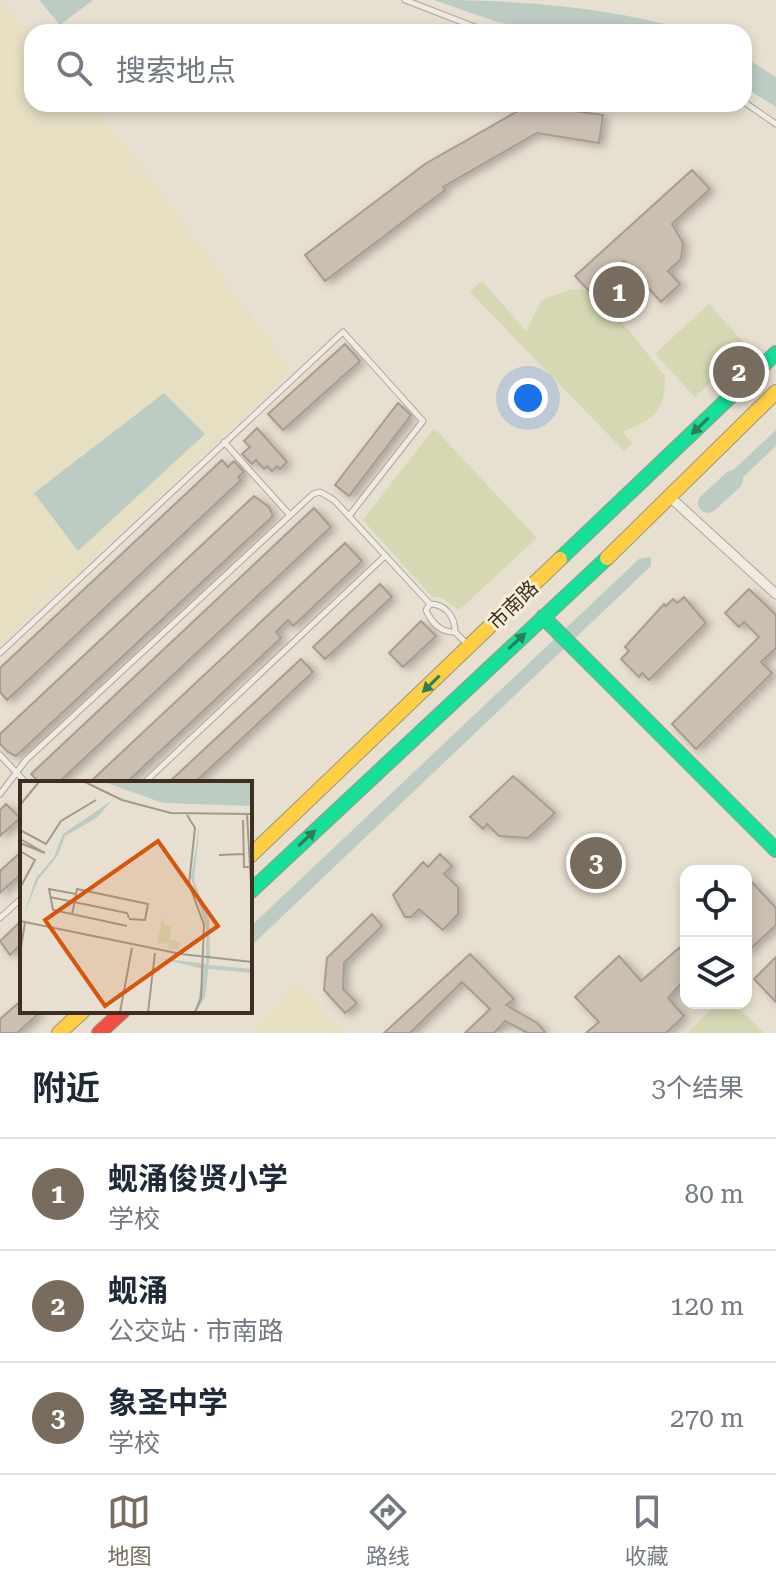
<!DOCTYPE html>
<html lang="zh">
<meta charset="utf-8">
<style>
:root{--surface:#fff;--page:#f6f6f7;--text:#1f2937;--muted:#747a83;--line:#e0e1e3;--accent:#786c5e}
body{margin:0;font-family:"Roboto Serif","Noto Sans SC",serif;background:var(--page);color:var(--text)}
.controls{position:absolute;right:24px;bottom:24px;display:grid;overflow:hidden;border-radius:16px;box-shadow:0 4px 12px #0003}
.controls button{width:72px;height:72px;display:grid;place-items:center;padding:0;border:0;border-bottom:2px solid var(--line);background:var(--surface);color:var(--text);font:40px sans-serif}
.you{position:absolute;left:528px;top:398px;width:28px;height:28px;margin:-20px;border:6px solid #fff;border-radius:50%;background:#1a73e8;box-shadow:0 0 0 12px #1a73e833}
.badge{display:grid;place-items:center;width:52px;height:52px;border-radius:50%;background:var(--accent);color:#fff;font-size:26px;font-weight:700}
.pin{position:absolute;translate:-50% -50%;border:4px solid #fff;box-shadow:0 2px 8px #0006}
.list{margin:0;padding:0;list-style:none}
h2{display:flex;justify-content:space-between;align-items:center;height:104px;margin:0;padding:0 32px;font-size:34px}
h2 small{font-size:26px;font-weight:400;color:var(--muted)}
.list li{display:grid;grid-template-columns:52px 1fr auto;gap:24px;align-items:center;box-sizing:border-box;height:112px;padding:0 32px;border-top:2px solid var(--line)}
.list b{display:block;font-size:30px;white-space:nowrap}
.list p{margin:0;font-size:26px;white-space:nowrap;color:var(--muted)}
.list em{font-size:26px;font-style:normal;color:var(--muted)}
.icon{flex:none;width:44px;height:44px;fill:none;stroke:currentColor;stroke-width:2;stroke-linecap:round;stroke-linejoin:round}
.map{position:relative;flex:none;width:776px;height:1033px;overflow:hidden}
.search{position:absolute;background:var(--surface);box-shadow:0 4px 12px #0003;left:24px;right:24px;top:24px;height:88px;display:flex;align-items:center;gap:20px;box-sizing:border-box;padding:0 28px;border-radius:24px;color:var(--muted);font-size:30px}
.sheet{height:440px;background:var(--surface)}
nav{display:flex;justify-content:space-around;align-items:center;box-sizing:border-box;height:112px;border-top:2px solid var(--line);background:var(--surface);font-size:22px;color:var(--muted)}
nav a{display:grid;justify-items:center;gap:4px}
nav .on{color:var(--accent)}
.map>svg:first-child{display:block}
.farmland{fill:#e6dfc2}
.green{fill:#d6d7b3}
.water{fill:#bcccc2}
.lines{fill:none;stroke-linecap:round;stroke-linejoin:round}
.river{stroke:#bcccc2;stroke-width:20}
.building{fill:#cbbfb2;stroke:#a89c90;stroke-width:2;filter:url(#shadow)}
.lane-casing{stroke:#ada599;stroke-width:7}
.street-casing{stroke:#ada599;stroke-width:11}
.fast-casing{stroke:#9c958a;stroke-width:16}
.slow-casing{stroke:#9c958a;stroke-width:16}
.jam-casing{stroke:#9c958a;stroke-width:16}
.lane{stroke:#efebe3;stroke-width:5}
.street{stroke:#efebe3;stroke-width:9}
.fast{stroke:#16e098;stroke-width:14}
.slow{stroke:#ffcf43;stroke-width:14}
.jam{stroke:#f24e42;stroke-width:14}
.oneway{fill:#2b7e56}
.labels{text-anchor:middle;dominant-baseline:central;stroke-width:6;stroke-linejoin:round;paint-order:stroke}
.street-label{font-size:20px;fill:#3d2e20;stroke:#f7eed8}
.inset-river{fill:none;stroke:#bcccc2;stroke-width:4}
.inset-road{fill:none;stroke:#a3998a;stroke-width:2}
.view{fill:#d7550e;fill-opacity:0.15;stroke:#d7550e;stroke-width:4}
.inset-edge{fill:none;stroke:#3d2e20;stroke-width:4}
</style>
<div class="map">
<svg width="776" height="1033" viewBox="0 0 776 1033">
<defs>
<filter id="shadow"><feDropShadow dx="4.5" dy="2.5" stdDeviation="4" flood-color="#0004"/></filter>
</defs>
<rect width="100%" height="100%" fill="#e7e0d1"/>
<!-- farmland -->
<path class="farmland" d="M0,0L32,36V104H90L139,162L292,371L0,645Z
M298,983L345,1033H251Z"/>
<!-- green -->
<path class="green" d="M482,281L526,331L541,301C553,296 570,287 583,290C607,296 649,357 665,376C665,414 654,418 622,432L632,443L624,451L470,292Z
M709,304L748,347L695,397L655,354Z
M434,428L537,538L459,610L440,597H432L363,520Z
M718,1003H734L764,1033H687Z"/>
<!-- water -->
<path class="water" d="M39,0H93L60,25Z
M434,0C520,0 611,7 694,32H541L494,21Z
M744,57L776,77V107L744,87Z
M164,393L205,434L78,551L34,493Z
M776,430V446L720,499H712V490Z
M651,557V566L250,947V927L639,559Z"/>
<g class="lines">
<!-- river -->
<path class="river" d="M708,503L733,480"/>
</g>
<!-- building -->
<path class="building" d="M539,106L603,115L599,143L537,133L443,187L445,190L325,281L305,255L425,164L523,108Z
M692,170L710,189L672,224L683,243L681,259L668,271L680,284L661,302L624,261L590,292L575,276Z
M345,344L360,361L283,430L268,414Z
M398,403L411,415L349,496L335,485Z
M257,428L287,462L280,469L277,466L272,471L267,466L264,469L256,460L252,464L242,454L250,447L244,441Z
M222,460L228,467L234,461L244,472L238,477L241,480L7,700L0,692V668Z
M254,496L269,507L273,516L16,756L8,752L0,744V734Z
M314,508L331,527L58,783H40L31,774Z
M345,543L362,561L293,626L288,620L276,632L281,638L201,713L126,783H89Z
M380,584L392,597L325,659L313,647Z
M749,589L776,615V648L761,662L772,673L696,749L672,724L759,637L744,622L739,627L725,613Z
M684,597L706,623L649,680L642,673L639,677L621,659L629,651L625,647L664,604L666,606L673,599L677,603Z
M421,621L436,636L403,667L389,653Z
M301,659L313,672L234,746L194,783H168Z
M513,776L555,813L528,838L499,836L487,824L483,829L470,817Z
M6,804L20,818L0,836V810Z
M22,851V873L0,893V871Z
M440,854L452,866L444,874L458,887V914L443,930L419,909L411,917H405L393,895L423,862L428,867Z
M746,876L776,908V925L746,953Z
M372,914L382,926L344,963L343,989L357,1003L345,1013L324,990L327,958Z
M22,920V943L10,955L0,941Z
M679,948L686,956V978L668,998L684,1016L666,1033H586L599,1022L575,997L619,956L641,981Z
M470,954L514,999L506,1005L537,1023L546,1033H528L505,1021L494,1033H465L490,1009L462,982L410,1033H384Z
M776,957V1002L754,979Z
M22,1000V1011H42L17,1033H0V1019Z"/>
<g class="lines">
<defs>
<path id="lane" d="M405,0L488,32
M744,102L776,124
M224,442L288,513
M430,604C445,604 455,616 455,632C441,633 431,622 426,610Z
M455,632L468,645
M0,653L343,332L423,421L349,516
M0,755L26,783
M144,783L385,556
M0,794L26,760L313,494L320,492L334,500L430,604
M0,918L22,898"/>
<path id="street" d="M671,498L776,594"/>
<path id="fast" d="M560,559L776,353
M543,617L776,850
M250,892L607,558"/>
<path id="slow" d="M607,558L776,392
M250,856L560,559
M59,1033L83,1011"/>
<path id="jam" d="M99,1033L123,1011"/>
</defs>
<!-- lane casing -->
<use href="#lane" class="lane-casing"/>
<!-- street casing -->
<use href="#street" class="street-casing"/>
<!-- fast casing -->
<use href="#fast" class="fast-casing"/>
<!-- slow casing -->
<use href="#slow" class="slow-casing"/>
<!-- jam casing -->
<use href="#jam" class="jam-casing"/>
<!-- lane -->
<use href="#lane" class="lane"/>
<!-- street -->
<use href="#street" class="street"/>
<!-- fast -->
<use href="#fast" class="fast"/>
<!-- slow -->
<use href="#slow" class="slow"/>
<!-- jam -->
<use href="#jam" class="jam"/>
</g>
<!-- one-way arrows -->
<defs><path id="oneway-solid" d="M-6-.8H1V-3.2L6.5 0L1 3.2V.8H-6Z" transform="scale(2)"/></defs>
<g class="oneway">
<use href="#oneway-solid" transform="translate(700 426) rotate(136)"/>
<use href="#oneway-solid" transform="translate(517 641) rotate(-43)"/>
<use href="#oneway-solid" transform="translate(431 684) rotate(136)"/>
<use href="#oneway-solid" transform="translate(307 838) rotate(-43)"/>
</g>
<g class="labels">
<!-- street labels -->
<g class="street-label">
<text transform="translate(513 605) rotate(-44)">市南路</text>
</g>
</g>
<!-- overview -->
<g transform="translate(20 781)">
<rect width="232" height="232" fill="#e7e0d1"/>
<path d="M143,134V143L151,146L149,159L160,161L158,169L148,167L149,162L137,163Z" fill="#d6d7b3"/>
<path d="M84,1H232V25L143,22ZM91,20L78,36L45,55L38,74L18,99L3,137L16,97L34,76L43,53ZM180,40L174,99L189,139L190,174L185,216L176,231L184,188L138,177L186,183V146L171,97Z" fill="#bcccc2"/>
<path class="inset-river" d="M181,185L232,190"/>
<path class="inset-road" d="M65,1L102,19L151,32L232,33M0,24L19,1M227,33L232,121M167,34L175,47L169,103L184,144L181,217L175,231M223,39L224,86H229M0,49L26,63L41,40L76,19M0,58L25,72L0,62M0,70L15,79L0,107M199,74L224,73M56,113L29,108L33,129L107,145M30,116L107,132L109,137M52,134L57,108L128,123L125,139L109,138M0,140L161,173L232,181M0,173L5,141M100,231L112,167M128,231L135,172"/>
<path class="view" d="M138,60L198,145L85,225L25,139Z"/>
<rect width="232" height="232" class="inset-edge"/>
</g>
</svg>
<div class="controls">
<button><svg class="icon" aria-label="locate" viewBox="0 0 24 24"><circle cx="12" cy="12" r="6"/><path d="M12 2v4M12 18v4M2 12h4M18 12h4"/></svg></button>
<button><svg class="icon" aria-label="layers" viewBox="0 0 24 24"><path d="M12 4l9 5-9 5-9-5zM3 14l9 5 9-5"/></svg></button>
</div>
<div class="you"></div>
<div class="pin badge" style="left:619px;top:292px">1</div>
<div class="pin badge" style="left:739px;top:372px">2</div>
<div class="pin badge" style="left:596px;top:863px">3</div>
<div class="search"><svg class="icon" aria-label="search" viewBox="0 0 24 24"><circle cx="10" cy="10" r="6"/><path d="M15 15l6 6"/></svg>搜索地点</div>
</div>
<section class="sheet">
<h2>附近<small>3个结果</small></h2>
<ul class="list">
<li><span class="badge">1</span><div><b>蚬涌俊贤小学</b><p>学校</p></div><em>80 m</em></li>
<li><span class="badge">2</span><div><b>蚬涌</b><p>公交站 · 市南路</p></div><em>120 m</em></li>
<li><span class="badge">3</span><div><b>象圣中学</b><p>学校</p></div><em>270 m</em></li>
</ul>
</section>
<nav>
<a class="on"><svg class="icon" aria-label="map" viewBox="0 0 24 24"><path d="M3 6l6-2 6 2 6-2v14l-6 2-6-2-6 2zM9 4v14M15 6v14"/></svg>地图</a>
<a><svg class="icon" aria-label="directions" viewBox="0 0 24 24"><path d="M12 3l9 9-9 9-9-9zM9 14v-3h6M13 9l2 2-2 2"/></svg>路线</a>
<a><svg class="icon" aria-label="saved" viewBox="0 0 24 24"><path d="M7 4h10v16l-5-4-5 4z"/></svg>收藏</a>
</nav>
